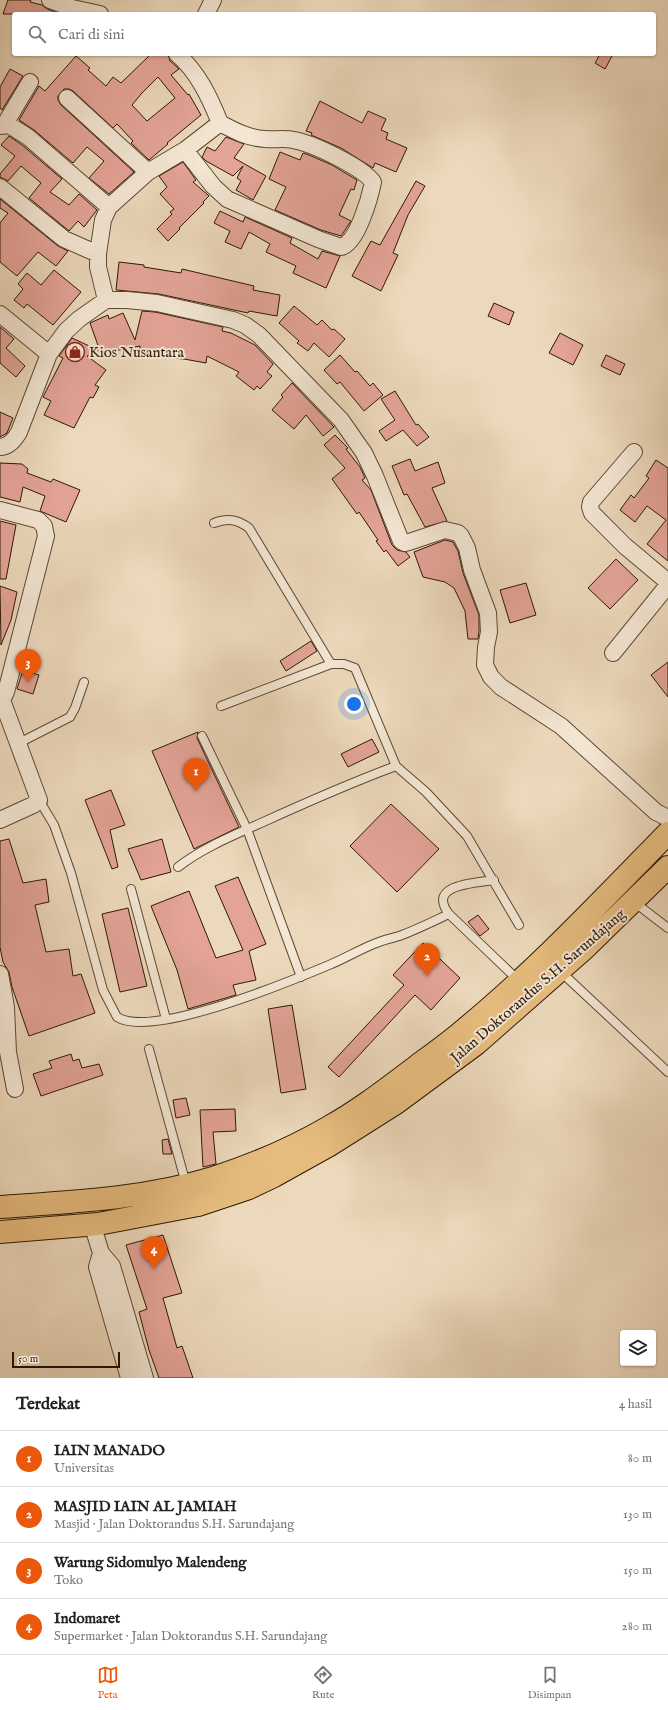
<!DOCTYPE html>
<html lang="id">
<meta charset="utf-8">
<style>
:root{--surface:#fff;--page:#f6f6f6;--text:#222;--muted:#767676;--line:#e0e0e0;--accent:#ea580c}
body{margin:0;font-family:"IM FELL English",serif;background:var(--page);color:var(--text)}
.controls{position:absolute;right:12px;bottom:12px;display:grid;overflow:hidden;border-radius:4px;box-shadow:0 1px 3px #0004}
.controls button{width:36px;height:36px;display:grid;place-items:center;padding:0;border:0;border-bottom:1px solid var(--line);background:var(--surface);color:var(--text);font:20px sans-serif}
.scale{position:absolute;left:12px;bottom:10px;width:108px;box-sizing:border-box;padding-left:4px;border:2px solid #2e1805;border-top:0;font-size:11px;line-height:14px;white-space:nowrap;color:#2e1805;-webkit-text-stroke:3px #f3e6d3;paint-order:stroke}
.you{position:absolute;left:354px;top:704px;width:14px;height:14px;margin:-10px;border:3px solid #fff;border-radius:50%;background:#1a73e8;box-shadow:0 0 0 6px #1a73e833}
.badge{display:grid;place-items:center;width:26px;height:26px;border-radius:50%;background:var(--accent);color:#fff;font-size:13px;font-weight:700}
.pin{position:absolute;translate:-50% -33px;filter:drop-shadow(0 1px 2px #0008)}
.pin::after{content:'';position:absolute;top:21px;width:14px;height:12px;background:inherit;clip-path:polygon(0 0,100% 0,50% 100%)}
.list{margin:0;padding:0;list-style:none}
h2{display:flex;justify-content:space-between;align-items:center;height:52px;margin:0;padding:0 16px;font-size:17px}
h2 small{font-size:13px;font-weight:400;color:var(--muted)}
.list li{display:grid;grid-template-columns:26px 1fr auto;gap:12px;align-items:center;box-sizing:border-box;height:56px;padding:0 16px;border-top:1px solid var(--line)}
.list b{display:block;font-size:15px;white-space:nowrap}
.list p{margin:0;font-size:13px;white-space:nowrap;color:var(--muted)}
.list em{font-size:13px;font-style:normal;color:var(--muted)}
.icon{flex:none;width:22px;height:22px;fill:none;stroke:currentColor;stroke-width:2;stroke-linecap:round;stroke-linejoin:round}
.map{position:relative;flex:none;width:668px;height:1378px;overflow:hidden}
.search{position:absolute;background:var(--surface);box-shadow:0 1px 3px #0004;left:12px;right:12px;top:12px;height:44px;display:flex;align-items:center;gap:10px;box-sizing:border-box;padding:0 14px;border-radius:4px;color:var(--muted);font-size:15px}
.sheet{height:276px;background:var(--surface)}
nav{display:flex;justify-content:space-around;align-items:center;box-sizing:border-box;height:56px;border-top:1px solid var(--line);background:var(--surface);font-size:11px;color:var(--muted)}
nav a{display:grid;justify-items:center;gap:2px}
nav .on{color:var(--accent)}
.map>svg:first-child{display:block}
.building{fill:#e3a397;stroke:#2e1805;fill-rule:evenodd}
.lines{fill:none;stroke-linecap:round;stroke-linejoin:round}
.service-casing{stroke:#5e4832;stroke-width:10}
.minor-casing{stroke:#5e4832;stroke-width:18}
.trunk-casing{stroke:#2e1805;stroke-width:24}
.service{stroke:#f3e6d3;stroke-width:8}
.minor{stroke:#f3e6d3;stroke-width:16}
.trunk{stroke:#e6bc7e;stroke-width:22}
.labels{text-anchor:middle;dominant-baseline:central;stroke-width:4;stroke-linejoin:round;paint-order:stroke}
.poi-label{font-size:15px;fill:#2e1805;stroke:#f3e6d3;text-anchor:start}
.street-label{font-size:15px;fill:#2e1805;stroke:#f3e6d3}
</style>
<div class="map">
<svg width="668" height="1378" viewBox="0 0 668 1378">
<rect width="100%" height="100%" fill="#ecd8bb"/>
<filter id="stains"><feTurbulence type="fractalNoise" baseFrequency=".005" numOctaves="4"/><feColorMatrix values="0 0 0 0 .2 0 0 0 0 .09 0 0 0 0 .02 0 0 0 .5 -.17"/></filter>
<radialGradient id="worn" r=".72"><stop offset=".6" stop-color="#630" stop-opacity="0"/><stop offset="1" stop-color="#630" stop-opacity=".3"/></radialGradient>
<!-- building -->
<path class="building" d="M8,0H31L30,2L42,5L47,9L61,14H3Z
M151,54H168L170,61L179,69L171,75L188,95L189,94L201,115L167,143L168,144L149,160L131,143L133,141L117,124L113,128L73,91L69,89H64L58,96V100L61,105L134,172L109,194L89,178L104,161L87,147L73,163L34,130L19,120L39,86L45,91L76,56L90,68L88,70L106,86L113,77L121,83ZM158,77L175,98L147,121L132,105L142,93Z
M600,54H613L605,69L595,63Z
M10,69L23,76L2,110L0,108V87Z
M320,101L362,123L368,111L386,119L381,130L388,133L386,139L407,148L396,172L375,163L373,168L341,148L311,135L312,133L306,131Z
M9,136L22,145L62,179L50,192L69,205L79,194L97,210L84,227L78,221L69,231L29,198L41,183L21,166L8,181L0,177V174L15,156L1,145Z
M226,137L244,144L234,158L266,176L253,200L236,190L241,181L237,178L243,166L233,176L206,161L202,157L207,147L215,151Z
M280,152L300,160L303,153L309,155L332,165L357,180L354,190L351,189L339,215L351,221L341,236L321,230L275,210L286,187L269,179Z
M183,162L196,180L193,182L209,196L203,202L204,203L179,228L180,229L168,241L157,229L172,214L170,212L174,209L160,194L167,187L159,176Z
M416,181L425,186L408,215L393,253L398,255L381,291L352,276L371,241L380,245Z
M0,199L58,246L68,251L56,266L38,252L17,276L0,262V223L8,213L0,208Z
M220,211L243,222L245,217L292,238L290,243L318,259L322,251L340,256L326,288L293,273L296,266L266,252L270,244L249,232L241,249L225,242L230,231L214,223Z
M119,262L144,265V267L181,273L182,269L254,286L253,290L280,295L277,316L249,311L248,313L159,294L116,290Z
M54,270L81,292L53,325L27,304L24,308L14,300L23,289L18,284L27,273L41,285Z
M494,303L514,312L509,325L488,316Z
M294,306L317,325L322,320L332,330L334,329L345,339L329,357L314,343L308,351L297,343L299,341L279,323Z
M142,311L155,312L223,327L222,331L231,333L255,345L273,364L267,372L272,376L260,389L257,386L254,390L236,376L239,372L207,356L206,363L184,359L158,357L139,353L140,346L87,356L106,370L95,385L99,387L93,398L90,397L74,428L44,415L51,401L43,397L63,358L59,356L72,338L100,351L90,323L108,315L109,319L123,313L135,340Z
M0,327L14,339L6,348L25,366L16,377L0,363Z
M560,333L583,345L573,365L549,353Z
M340,355L355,372L357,371L370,386L373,383L383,395L364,411L340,382L337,384L324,370Z
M606,355L625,364L620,375L601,366Z
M292,383L334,427L323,436L306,415L294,429L272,410L283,397L281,395Z
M395,391L416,425L418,424L429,437L417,446L403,430L386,441L379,431L395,420L381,399Z
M0,412L13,418L7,433L0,437Z
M335,435L348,448L346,449L360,467L365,478L362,480L371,490L392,545L397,550L406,552L410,557L398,566L386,550L384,552L376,541L378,540L359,512L357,514L332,479L345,468L324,445Z
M410,459L415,471L438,462L445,483L432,488L447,521L425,527L407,494L404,495L392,466Z
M656,460L668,468V561L647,544L666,520L647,506L635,522L620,510L631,495L634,498L649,478L646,476Z
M0,463L22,464L28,469L27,473L51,482L53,479L80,490L66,522L40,511L45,496L23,487L20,502L0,497Z
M0,521L16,525L6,579H0Z
M445,540L453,542L458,551L463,573L479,615V631L478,639H468L465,611L454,588L445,582L423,577L414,552Z
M616,559L638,580L610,609L588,588Z
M526,583L536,615L510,623L500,590Z
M0,586L17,592L11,620L1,645Z
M311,641L317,651L286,671L280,661Z
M668,662V697L651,675Z
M23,670L39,675L33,694L17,689Z
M198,732L197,738L239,827L194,849L152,751Z
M372,739L379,752L348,767L341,754Z
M111,790L125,825L110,830L118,867L112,869L85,800Z
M391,804L439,849L397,892L350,846Z
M9,839L23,883L46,879L49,902L35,905L46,952L69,949L73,976L81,974L95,1013L29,1036L12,987L9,972L3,962L0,947V841Z
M162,839L171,872L141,880L128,849Z
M238,877L266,944L249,951L256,980L233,985L236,995L188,1009L177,970L151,906L189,891L216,958L243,950L215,886Z
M128,908L147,986L120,992L102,914Z
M478,915L489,929L480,936L468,922Z
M423,943L460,978L431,1010L415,995L339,1077L328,1067L404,985L393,975Z
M292,1005L306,1089L281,1093L268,1009Z
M71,1054L73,1061L79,1059L82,1068L99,1064L103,1075L41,1096L33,1074L52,1068L49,1061Z
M186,1098L190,1115L176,1118L173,1100Z
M235,1109L236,1131L213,1132L216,1164L203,1167L200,1110Z
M168,1139L172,1154H163L162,1140Z
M163,1235L182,1293L163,1298L177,1348L182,1346L193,1378H159L149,1350L139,1312L147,1309L126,1245Z"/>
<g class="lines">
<defs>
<path id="service" d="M214,523C227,518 237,519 249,528L331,664H344L355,668L396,766
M221,706L331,664
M202,736L247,829L301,977
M17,744L70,717L75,708L84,682
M39,800L54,825L71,873L103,990L117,1017C152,1039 291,981 329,965C346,958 362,948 379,942C386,939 394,938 402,935C418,929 434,921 449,914L519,981
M178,867C203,848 232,836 261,823C305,803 350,783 396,766L426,792L467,836L519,925
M131,889L166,1019
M634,902L668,928
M449,914C426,884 476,883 494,880
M560,971L668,1072
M149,1049L186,1184"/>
<path id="minor" d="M50,0L72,8L100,14
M206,14L213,0
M177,54C198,72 210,98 220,123
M67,98L148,172
M5,124L30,82
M0,126L9,125L28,137L109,207
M0,187L64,239L98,254
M106,300L98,267V254L103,220L109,207L148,172L185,150L220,123C235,131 248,138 265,139C274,140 284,138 293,140C312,143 362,167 373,182C370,197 357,244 341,247L318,239L227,199L213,186L185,150
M0,314L49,354
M0,447C9,447 15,439 19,432L49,354L66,331L79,319L106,300H127L157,303L233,320L245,325L259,335L341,420L364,453L375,476L401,541L405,543L409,542L445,530L458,533L461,536L467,548L472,570L488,613L489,632L486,647L485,665L491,677L501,687L561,726L656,812L668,818
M634,452L591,502L590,507L592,513L625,546L668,582
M0,510L38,520L44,526L46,536L6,692L2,700L0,701
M613,653L668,585
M0,820L33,805L39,800L2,700
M0,974L6,1007L8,1052L15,1089
M92,1224L101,1253
M129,1378L97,1267L101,1253L112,1266L145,1378"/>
<path id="trunk" d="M0,1207C71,1202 144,1199 213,1178C253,1165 293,1148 329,1127C360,1110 389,1087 417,1066C433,1054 450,1042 465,1029C538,969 602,900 668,833
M0,1232L98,1224L198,1205L249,1188L274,1176L328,1146L396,1103L476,1044L585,948L668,867"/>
</defs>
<!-- service casing -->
<use href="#service" class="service-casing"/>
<!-- minor casing -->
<use href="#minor" class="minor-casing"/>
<!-- trunk casing -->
<use href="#trunk" class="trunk-casing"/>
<!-- service -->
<use href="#service" class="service"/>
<!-- minor -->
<use href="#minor" class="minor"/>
<!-- trunk -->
<use href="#trunk" class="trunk"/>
</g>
<!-- icons -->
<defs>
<symbol id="shop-ring" viewBox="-11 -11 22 22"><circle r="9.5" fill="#f3e6d3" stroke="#8f2418" stroke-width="1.5"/><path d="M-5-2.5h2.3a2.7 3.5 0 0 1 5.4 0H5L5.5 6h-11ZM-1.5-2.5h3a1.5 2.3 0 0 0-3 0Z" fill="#8f2418"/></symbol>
</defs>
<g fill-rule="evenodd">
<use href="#shop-ring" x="64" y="341" width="22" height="22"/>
</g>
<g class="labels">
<!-- poi labels -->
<g class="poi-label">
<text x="89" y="352">Kios Nusantara</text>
</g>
<!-- street labels -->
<g class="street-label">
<text transform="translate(538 986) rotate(-41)">Jalan Doktorandus S.H. Sarundajang</text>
</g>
</g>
<rect width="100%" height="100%" filter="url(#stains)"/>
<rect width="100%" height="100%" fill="url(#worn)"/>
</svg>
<div class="controls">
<button><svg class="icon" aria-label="layers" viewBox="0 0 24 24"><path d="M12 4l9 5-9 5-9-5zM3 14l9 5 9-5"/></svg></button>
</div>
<div class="scale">50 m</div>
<div class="you"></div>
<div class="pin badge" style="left:196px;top:791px">1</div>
<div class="pin badge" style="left:427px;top:976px">2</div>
<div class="pin badge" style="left:28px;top:682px">3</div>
<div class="pin badge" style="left:154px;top:1269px">4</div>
<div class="search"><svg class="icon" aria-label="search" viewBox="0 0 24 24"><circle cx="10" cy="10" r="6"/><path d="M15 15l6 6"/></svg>Cari di sini</div>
</div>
<section class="sheet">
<h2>Terdekat<small>4 hasil</small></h2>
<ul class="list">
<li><span class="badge">1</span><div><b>IAIN MANADO</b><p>Universitas</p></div><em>80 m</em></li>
<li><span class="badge">2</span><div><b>MASJID IAIN AL JAMIAH</b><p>Masjid · Jalan Doktorandus S.H. Sarundajang</p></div><em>130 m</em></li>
<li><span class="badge">3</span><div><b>Warung Sidomulyo Malendeng</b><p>Toko</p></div><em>150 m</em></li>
<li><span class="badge">4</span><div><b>Indomaret</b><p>Supermarket · Jalan Doktorandus S.H. Sarundajang</p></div><em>280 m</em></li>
</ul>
</section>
<nav>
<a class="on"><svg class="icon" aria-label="map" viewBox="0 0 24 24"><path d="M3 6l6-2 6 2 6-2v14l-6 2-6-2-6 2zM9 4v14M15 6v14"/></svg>Peta</a>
<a><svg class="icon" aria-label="directions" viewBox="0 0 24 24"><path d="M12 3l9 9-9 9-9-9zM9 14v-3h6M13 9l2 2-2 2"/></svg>Rute</a>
<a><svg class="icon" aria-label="saved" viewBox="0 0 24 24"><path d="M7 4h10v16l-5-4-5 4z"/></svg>Disimpan</a>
</nav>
